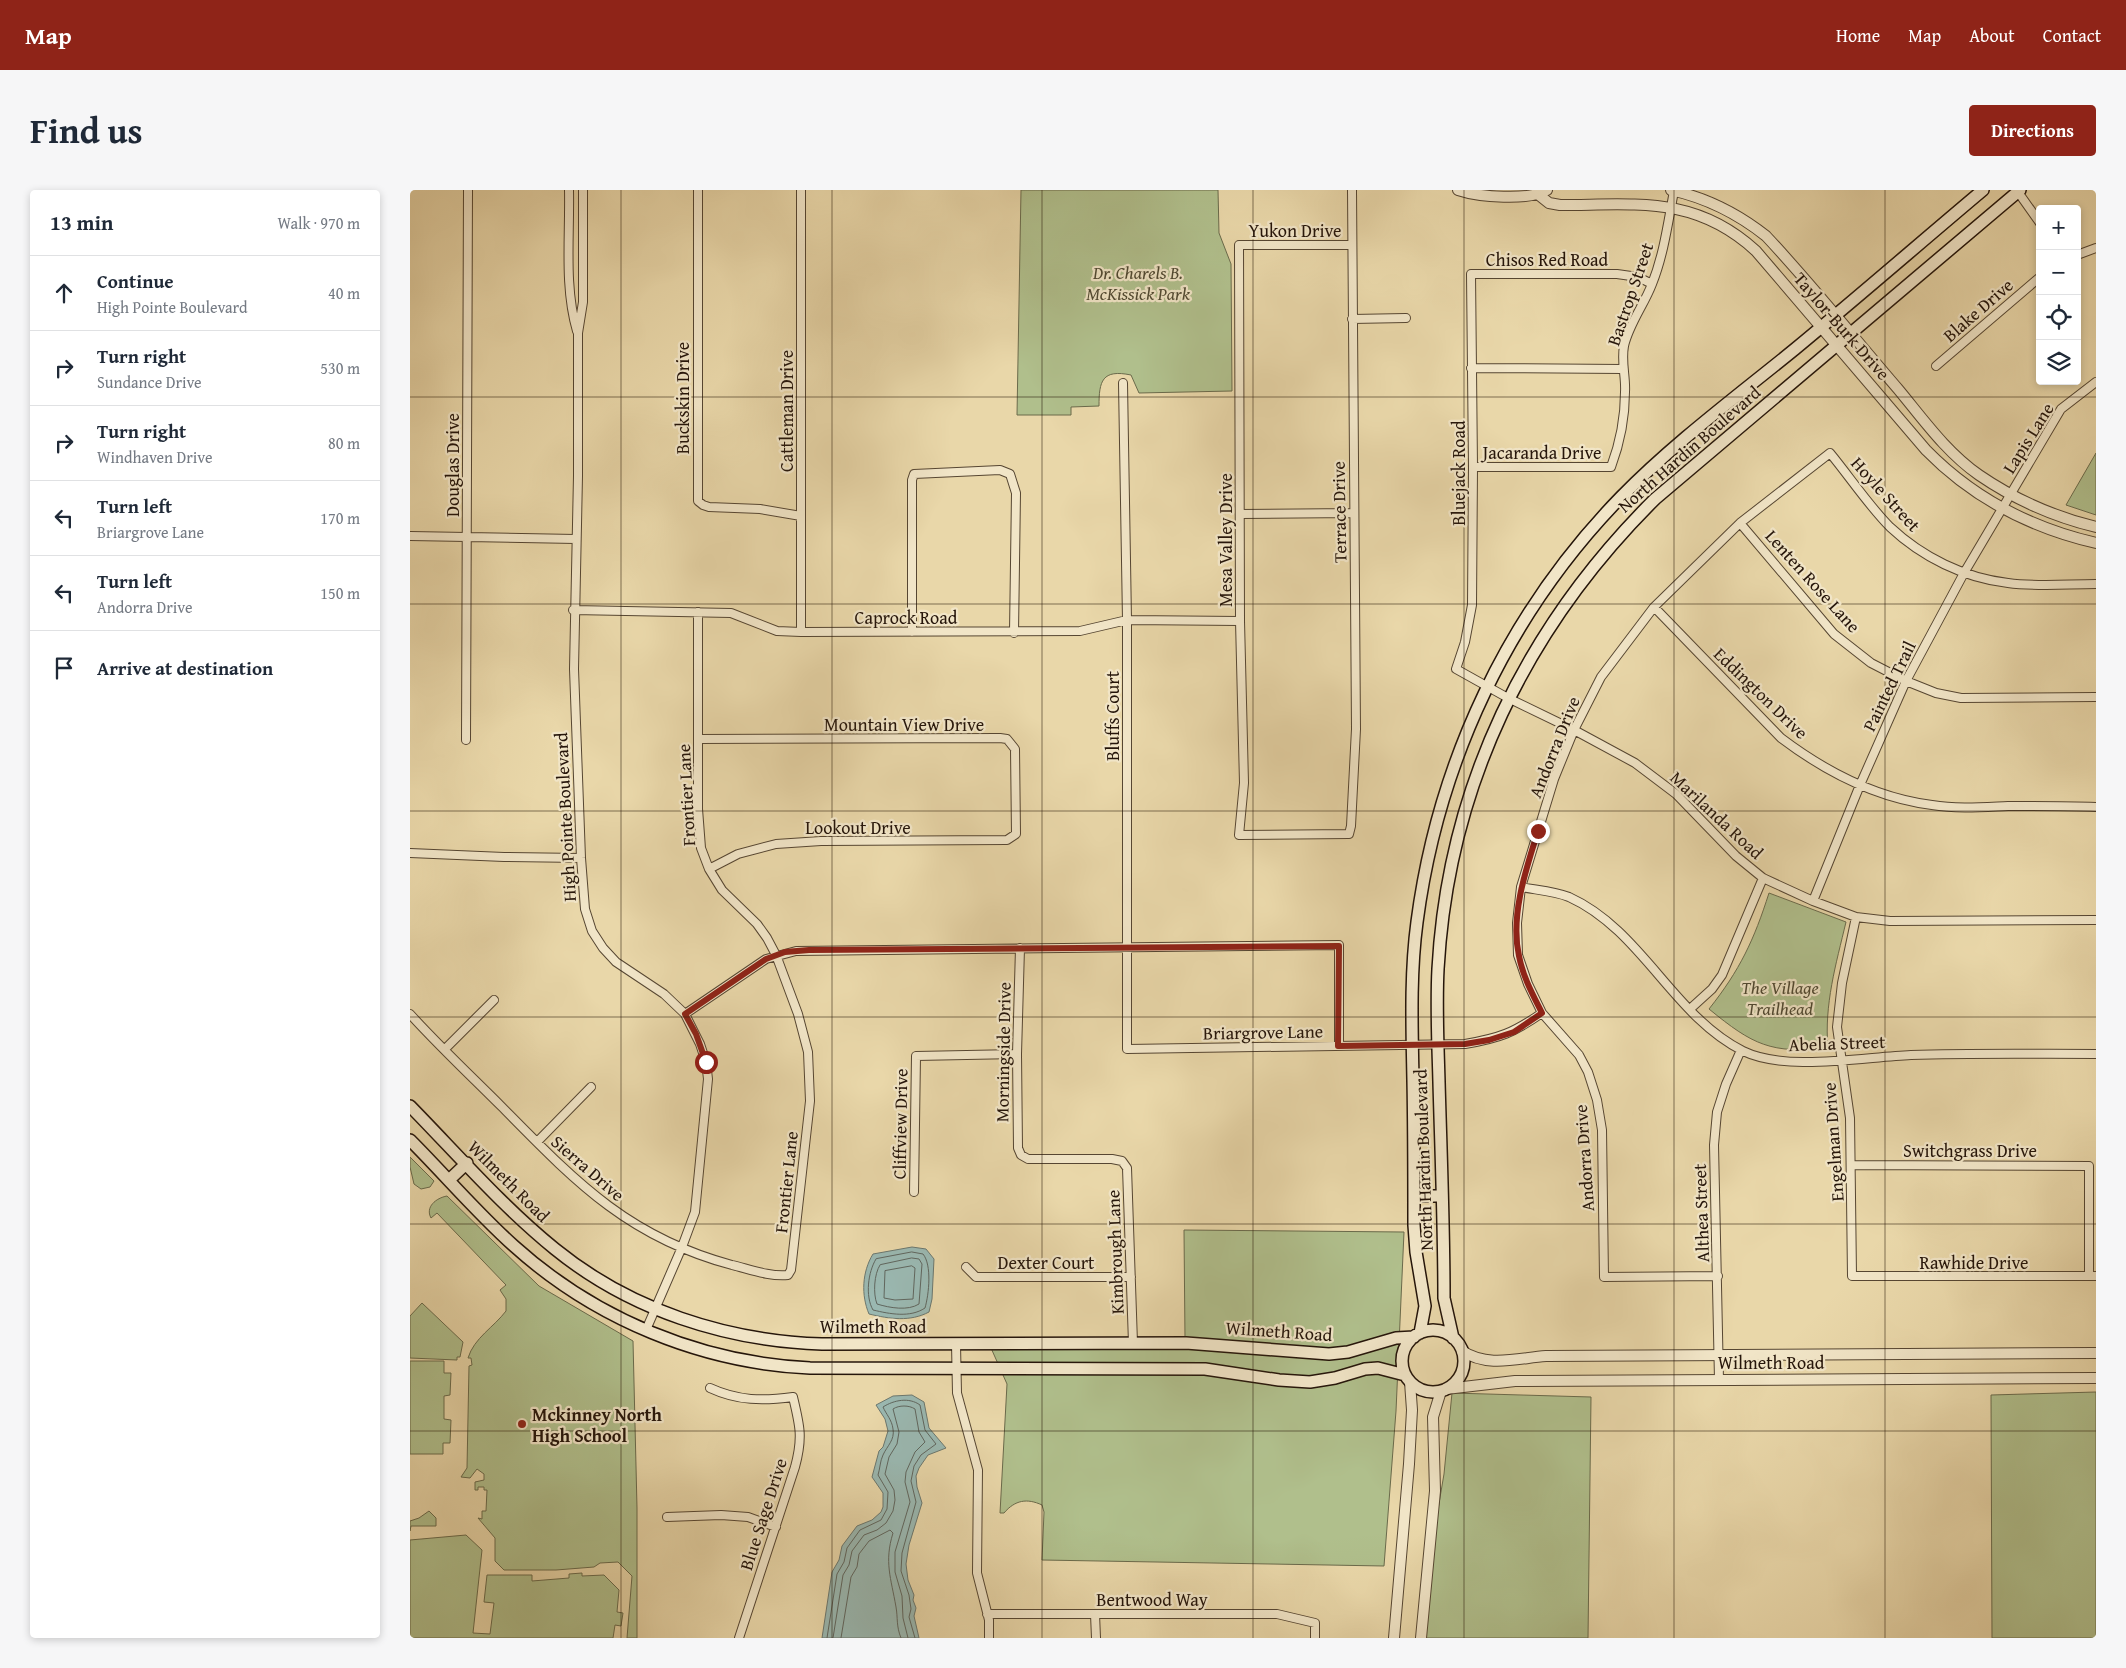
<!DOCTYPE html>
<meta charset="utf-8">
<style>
:root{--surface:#fff;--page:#f6f6f7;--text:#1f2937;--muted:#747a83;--line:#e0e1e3;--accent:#8f2418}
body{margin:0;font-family:"Gentium Book Plus",serif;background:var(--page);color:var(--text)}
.controls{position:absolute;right:15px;top:15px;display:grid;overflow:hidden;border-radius:5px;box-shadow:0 2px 8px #0003}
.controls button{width:45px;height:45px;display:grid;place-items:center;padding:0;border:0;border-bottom:1px solid var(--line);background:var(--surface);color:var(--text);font:25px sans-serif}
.stop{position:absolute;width:15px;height:15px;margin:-11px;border:4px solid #8f2418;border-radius:50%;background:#fff}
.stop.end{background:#8f2418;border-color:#fff;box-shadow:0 1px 5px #0008}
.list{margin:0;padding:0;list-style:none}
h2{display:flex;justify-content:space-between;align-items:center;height:65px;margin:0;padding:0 20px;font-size:21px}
h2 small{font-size:16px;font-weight:400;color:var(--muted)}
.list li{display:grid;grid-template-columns:32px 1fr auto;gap:15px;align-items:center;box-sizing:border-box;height:75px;padding:0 20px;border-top:1px solid var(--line)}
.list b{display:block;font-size:19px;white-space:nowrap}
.list p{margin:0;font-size:16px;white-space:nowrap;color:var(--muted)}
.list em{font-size:16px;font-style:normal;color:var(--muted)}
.icon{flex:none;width:28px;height:28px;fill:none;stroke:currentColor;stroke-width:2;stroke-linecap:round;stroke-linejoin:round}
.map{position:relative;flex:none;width:1686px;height:1448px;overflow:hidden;border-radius:5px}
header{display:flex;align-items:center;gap:30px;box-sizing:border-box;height:70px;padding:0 25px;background:var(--accent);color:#fff}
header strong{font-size:24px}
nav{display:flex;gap:28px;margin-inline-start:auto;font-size:18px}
.intro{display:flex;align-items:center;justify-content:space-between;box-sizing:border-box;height:120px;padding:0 30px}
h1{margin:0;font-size:35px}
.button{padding:12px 22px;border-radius:5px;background:var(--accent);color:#fff;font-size:18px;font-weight:700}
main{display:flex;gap:30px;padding:0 30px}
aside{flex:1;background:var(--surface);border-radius:5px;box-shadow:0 2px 8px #0003}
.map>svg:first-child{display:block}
.green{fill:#b0bf8c;stroke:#6a6a4b}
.water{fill:#9ab8b1;stroke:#6b776e}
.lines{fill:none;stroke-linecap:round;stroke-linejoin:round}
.shore{stroke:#60665e;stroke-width:1}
.minor-casing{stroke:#564632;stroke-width:10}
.tertiary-casing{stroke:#564632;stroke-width:12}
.secondary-casing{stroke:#25150a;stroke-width:14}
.minor{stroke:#f1e5c7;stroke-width:8}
.tertiary{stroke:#f1e5c7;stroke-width:10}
.secondary{stroke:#f1e5c7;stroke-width:11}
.route{stroke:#8f2418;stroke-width:6}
.grid{fill:none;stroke:#25150a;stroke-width:1;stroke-opacity:0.55}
.poi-dot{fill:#8f2418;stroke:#f1e5c7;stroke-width:2}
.labels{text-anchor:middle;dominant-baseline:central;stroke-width:4.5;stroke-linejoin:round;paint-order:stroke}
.street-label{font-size:18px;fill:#25150a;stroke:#f1e5c7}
.park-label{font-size:18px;font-style:italic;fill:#4f4831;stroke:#f1e5c7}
.poi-label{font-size:18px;font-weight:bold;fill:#25150a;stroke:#f1e5c7;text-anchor:start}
</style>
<header>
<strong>Map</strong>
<nav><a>Home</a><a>Map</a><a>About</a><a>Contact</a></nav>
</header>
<div class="intro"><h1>Find us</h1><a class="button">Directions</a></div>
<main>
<aside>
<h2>13 min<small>Walk · 970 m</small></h2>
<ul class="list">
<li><svg class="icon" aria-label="ahead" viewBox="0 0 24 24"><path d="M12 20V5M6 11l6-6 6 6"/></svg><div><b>Continue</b><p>High Pointe Boulevard</p></div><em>40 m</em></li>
<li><svg class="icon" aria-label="right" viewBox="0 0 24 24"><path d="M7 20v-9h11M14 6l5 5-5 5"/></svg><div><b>Turn right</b><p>Sundance Drive</p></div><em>530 m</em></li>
<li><svg class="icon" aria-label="right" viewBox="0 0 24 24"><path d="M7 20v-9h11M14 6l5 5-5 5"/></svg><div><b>Turn right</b><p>Windhaven Drive</p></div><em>80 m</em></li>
<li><svg class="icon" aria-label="left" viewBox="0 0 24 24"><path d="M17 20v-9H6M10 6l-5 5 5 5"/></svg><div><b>Turn left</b><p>Briargrove Lane</p></div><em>170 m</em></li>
<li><svg class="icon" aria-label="left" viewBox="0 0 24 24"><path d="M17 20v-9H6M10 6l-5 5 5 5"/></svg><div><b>Turn left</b><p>Andorra Drive</p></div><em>150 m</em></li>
<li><svg class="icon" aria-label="arrive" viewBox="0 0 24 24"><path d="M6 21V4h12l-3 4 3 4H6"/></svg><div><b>Arrive at destination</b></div></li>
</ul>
</aside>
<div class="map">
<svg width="1686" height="1448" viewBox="0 0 1686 1448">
<rect width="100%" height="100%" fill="#e9d7a9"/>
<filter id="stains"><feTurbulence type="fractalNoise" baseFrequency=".004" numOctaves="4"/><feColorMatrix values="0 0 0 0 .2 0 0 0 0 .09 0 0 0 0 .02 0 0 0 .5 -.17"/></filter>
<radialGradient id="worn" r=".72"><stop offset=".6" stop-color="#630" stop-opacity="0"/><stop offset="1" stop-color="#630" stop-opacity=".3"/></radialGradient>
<!-- green -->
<path class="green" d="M611,0H808L809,43L821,74L822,201L729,203L721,185C692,179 689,191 689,216L661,217V225H607Z
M1686,263V325L1656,315Z
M1359,703L1436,732C1426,774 1414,815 1418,858C1361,864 1343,855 1299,819C1330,780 1344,750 1359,703Z
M0,967L24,991L20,997L11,999L4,994L0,977Z
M37,1006L129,1096L223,1151L227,1318V1448H217L222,1386L208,1372L190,1373L184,1377L146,1380H94L85,1371V1348L68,1328L72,1329V1321H76L77,1300H74V1297H68V1300H65V1292L74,1290V1284L67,1279L60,1288L51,1287L57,1278L59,1176L62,1175L61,1168H58C64,1148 84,1137 96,1121V1109L90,1100L96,1095L27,1023L21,1028C15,1017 26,1008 37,1006Z
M774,1040L994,1042L986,1221L974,1376L632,1370L634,1322L632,1315C617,1308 605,1310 594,1323H590L597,1194L577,1149H775Z
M12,1113L53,1152L50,1167H47V1170L0,1168V1126Z
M0,1171H34V1183H41L40,1205L34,1206V1229L41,1230L40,1253H33V1264H0Z
M1686,1202V1448H1582L1581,1205Z
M1042,1203L1181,1207L1178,1448H1010L1016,1390L1034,1284Z
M19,1321L26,1328V1336H1L0,1341V1331L9,1328Z
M56,1345L72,1360L63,1443L80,1444L84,1413L74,1412L77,1385H122V1391L159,1388V1384L172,1383V1386L194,1385L209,1400L207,1422L213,1423L211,1436L205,1435L203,1448H0V1350Z"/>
<!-- water -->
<path class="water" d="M502,1057L516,1059L524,1069L522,1109L519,1122C500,1132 480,1129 459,1124C451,1105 452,1082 463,1064Z
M502,1205L514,1212L519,1238L536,1258L518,1265L509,1278L506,1286L507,1297L512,1313L499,1355L496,1374L498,1390L504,1405L503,1410L506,1418L504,1426L509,1448H412L422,1382L429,1370L432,1356L447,1336L462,1330L471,1322L473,1317V1303L462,1287L469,1261L473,1257L478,1241L475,1229L466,1215L483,1206Z"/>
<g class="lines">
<!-- shore -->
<path class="shore" d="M502,1062L513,1064C522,1075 519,1104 515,1118C500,1128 480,1124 463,1120C455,1106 458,1082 466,1069Z
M502,1068L509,1069L512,1074L509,1114C498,1121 480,1118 467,1114C463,1104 464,1084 470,1075Z
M502,1076L505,1078L503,1109L485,1110L474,1108L475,1081Z
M417,1448L427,1384L434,1372L437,1358L450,1340L471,1330L477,1319L478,1302L468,1285C470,1279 470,1271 473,1265C477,1256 485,1250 483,1239C482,1230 476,1224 473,1217C484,1210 499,1207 510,1215L515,1240L526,1254L511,1265L504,1276L501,1291L506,1312L492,1363L491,1381L499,1405L501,1419L499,1427L505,1448
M423,1448L433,1385L439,1375L442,1361L454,1345L467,1340L476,1333L483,1321L485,1310L484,1300L475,1284L479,1267L487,1254L489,1242L483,1219C489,1215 499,1215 505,1219L509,1242L515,1252L505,1262L496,1282L495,1292L500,1312L485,1362V1382L492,1406L493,1428L498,1448
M431,1448L441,1387L447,1377L449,1364L459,1351L480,1340L483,1343C474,1372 481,1388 486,1417C488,1428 486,1436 491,1448"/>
<defs>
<path id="minor" d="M159,0C160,47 154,97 167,141
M173,0V112L168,143V286L164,479L171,668L175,719L182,741L193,758L206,772L254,804L275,824L290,854L296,872L298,889L285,1022L272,1057L236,1140
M288,0V311L293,315L299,317L350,319L391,326
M391,0V442
M1608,2L1630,33
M941,55H829L830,431L834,593L829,645L939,644L941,636L946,539L942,0
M1667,65L1686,58
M1242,94L1228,87L1207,84H1061L1063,277L1062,415L1055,452L1046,479L1098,508L1164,540L1225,573L1266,604L1326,666L1353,688L1403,711L1446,727L1480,731L1686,730
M942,129L996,128
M1526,176L1630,87
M1061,178L1213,179
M713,193L717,430V859L1055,854C1090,848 1103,843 1132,823
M1063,277H1201C1210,253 1215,228 1215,202C1216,187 1211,172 1214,156C1219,134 1234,115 1242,94C1254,64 1258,32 1264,1
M830,324L944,323
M1330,333L1424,444L1461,473L1496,491L1526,503L1551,508L1686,507
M0,346L166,349
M1244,417L1371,548C1416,582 1466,608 1522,615C1547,619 1573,617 1598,616C1628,616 1657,616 1686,617
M163,420L321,423L367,441L391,442L670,441L717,430L830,431
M502,442V290L504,284L590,280L600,284L606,303L604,443
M288,549L590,548L597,549L605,559L606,644L597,650L411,651L366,654L328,664L299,679
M56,550L58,0
M0,663L94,667L171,668
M1111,697C1126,700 1144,701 1159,707C1232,740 1263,826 1333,861C1376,882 1453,867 1501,865C1563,863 1624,864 1686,864
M1403,711L1450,595L1496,491L1554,383L1651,219L1686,192
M1446,727L1432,793L1427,837L1440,928L1442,1086H1686
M610,758L607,864L608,958L611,965L618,969H702L712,971L717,978L723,1153
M1280,819L1302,799L1312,785L1353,688
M0,824C29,856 61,886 91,916C164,990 217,1047 322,1075C339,1079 360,1087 378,1085L381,1080L400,911L398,862L388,824L366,765L357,748L347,734L312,700L299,679L291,658L288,619V422
M275,824L356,769L386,761L929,755V856
M35,859L84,810
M127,952L181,897
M1442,975L1679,976V1086
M504,1002L506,866L607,864
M556,1077L566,1087H721
M1308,1086L1194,1087L1192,940L1187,910L1178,882L1169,865L1132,823L1118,794L1108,765L1107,733L1111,697L1144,589L1164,540L1191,487L1244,417L1330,333L1420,263C1439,286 1459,316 1480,337C1512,367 1554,388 1598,393C1627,397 1657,394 1686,394
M546,1154L547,1203L568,1280L567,1383L579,1430V1448
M1309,1190L1304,955L1307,922L1316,894L1331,860
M300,1198C328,1211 353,1211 383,1207C390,1236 393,1248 385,1277L329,1448
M257,1327L311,1325L338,1327L366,1337
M577,1424H867L905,1433V1448
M685,1424L686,1448"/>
<path id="tertiary" d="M1048,0C1069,7 1119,11 1137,0
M1261,0C1297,8 1327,23 1356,46C1402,95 1444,148 1488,199C1513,229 1536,262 1569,285C1604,309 1645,327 1686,337
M1129,5L1139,13L1150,15C1226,15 1285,5 1346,61L1516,260C1563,308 1621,338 1686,353
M1052,1161C1078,1178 1108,1168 1136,1166L1686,1163
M1036,1199L1105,1191L1686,1188
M984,1448L999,1274L1002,1220L1000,1192
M1011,1448L1025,1301L1023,1227L1031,1201"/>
<path id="secondary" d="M0,916C47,964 93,1017 145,1059C220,1120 316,1151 412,1154L776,1153L919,1164L938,1162L986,1148L1004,1147
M0,950C35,985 67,1023 104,1056C185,1129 291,1173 400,1178L795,1179L869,1190L900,1192L925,1188L955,1179L968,1178L995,1185
M39,990L57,973
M1004,1006H1032
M992 1171a31 31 0 1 1 62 0a31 31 0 1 1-62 0Z
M1010,1143L1015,1116L1006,1062L1004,1035C1004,987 1004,938 1003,890C1002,837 1000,784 1007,732C1028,572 1098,423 1211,307C1264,253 1326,207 1385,159C1448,107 1510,53 1573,0
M1043,1148L1034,1108C1034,1036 1031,964 1029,892C1028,854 1026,817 1028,779C1038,597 1116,437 1245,309L1610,0"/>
</defs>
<!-- minor casing -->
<use href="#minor" class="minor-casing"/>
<!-- tertiary casing -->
<use href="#tertiary" class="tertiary-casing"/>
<!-- secondary casing -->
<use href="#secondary" class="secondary-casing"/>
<!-- minor -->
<use href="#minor" class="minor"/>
<!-- tertiary -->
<use href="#tertiary" class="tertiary"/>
<!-- secondary -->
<use href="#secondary" class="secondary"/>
</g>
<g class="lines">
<!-- route -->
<path class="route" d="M296,872L286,844L275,824L356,769L375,762L399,760L929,756L928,856L1055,854L1079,850L1104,842L1132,823C1123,805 1113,787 1109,766C1100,726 1116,679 1128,641"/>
</g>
<!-- grid -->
<path class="grid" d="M211,0V1448M422,0V1448M632,0V1448M843,0V1448M1054,0V1448M1264,0V1448M1475,0V1448M0,207H1686M0,414H1686M0,621H1686M0,827H1686M0,1034H1686M0,1241H1686"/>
<!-- markers -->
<circle class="poi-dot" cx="112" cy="1234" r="5"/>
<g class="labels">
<!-- street labels -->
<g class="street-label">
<text x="885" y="40">Yukon Drive</text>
<text x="1137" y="69">Chisos Red Road</text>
<text transform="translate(1220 104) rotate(-71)">Bastrop Street</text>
<text transform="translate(1568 120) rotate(-41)">Blake Drive</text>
<text transform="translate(1432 136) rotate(49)">Taylor-Burk Drive</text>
<text transform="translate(272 208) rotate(-90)">Buckskin Drive</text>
<text transform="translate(376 221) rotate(-90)">Cattleman Drive</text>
<text transform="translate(1618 248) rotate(-58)">Lapis Lane</text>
<text transform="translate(1279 259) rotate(-41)">North Hardin Boulevard</text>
<text x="1132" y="262">Jacaranda Drive</text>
<text transform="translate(42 275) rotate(-90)">Douglas Drive</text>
<text transform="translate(1048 283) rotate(-90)">Bluejack Road</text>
<text transform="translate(1476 304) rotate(48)">Hoyle Street</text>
<text transform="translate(929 322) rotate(-91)">Terrace Drive</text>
<text transform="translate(815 350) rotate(-90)">Mesa Valley Drive</text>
<text transform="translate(1403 391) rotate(48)">Lenten Rose Lane</text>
<text x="496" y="427">Caprock Road</text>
<text transform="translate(1479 496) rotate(-64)">Painted Trail</text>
<text transform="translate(1351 503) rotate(44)">Eddington Drive</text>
<text transform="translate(702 526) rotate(-90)">Bluffs Court</text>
<text x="494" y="534">Mountain View Drive</text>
<text transform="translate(1144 557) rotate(-68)">Andorra Drive</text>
<text transform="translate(276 605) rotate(-93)">Frontier Lane</text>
<text transform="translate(1307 625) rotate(43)">Marilanda Road</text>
<text transform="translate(155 627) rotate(-93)">High Pointe Boulevard</text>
<text x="448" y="637">Lookout Drive</text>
<text transform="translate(853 842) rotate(-1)">Briargrove Lane</text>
<text transform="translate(1427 853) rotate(-2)">Abelia Street</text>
<text transform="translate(593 862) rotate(-89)">Morningside Drive</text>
<text transform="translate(490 934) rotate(-89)">Cliffview Drive</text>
<text transform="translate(1423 952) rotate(-94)">Engelman Drive</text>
<text x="1560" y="960">Switchgrass Drive</text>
<text transform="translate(1174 968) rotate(-94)">Andorra Drive</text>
<text transform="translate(1013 970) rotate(-92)">North Hardin Boulevard</text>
<text transform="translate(178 978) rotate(41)">Sierra Drive</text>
<text transform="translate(99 991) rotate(45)">Wilmeth Road</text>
<text transform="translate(376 992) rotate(-84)">Frontier Lane</text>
<text transform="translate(1291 1023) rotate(-92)">Althea Street</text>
<text transform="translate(705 1062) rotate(-92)">Kimbrough Lane</text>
<text x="636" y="1072">Dexter Court</text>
<text x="1564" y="1072">Rawhide Drive</text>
<text x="463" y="1136">Wilmeth Road</text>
<text transform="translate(869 1141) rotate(4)">Wilmeth Road</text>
<text x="1361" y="1172">Wilmeth Road</text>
<text transform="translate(353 1324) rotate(-72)">Blue Sage Drive</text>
<text x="742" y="1409">Bentwood Way</text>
</g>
<!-- park labels -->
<g class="park-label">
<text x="728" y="82">Dr. Charels B.<tspan x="728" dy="21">McKissick Park</tspan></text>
<text x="1370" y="797">The Village<tspan x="1370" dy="21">Trailhead</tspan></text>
</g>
<!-- poi labels -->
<g class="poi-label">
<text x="122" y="1224">Mckinney North<tspan x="122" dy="21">High School</tspan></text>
</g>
</g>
<rect width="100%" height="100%" filter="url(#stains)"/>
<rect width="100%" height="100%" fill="url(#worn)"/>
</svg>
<div class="controls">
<button>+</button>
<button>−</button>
<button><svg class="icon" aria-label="locate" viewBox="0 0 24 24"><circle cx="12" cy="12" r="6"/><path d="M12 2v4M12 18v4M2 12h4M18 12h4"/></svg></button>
<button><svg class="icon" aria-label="layers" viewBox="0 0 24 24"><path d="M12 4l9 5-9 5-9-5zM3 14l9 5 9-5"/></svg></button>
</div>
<div class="stop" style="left:296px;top:872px"></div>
<div class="stop end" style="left:1128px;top:641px"></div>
</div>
</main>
